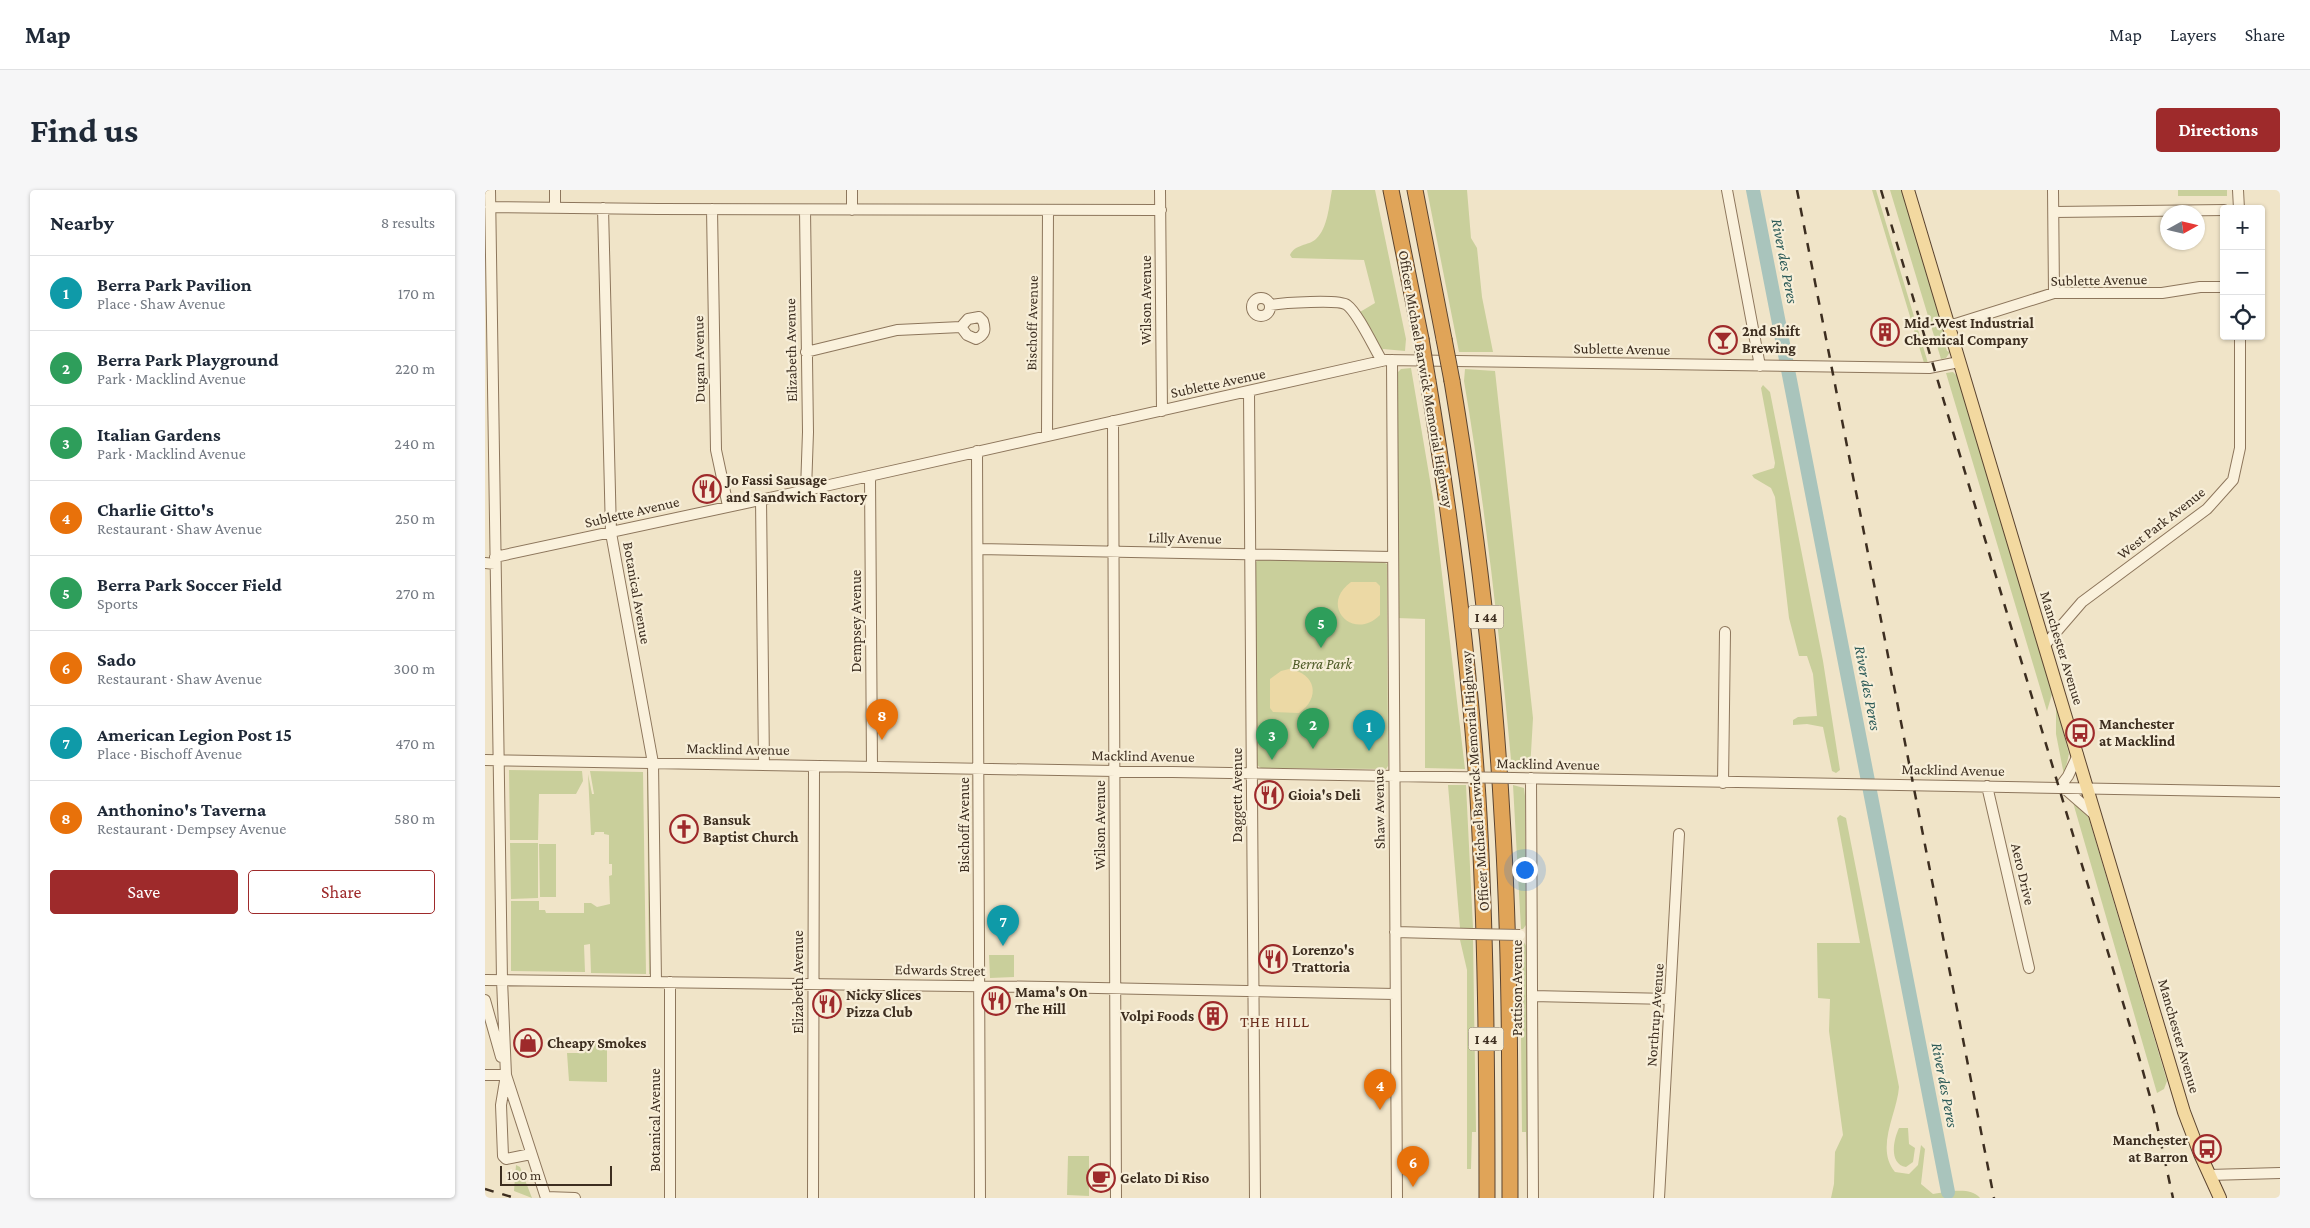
<!DOCTYPE html>
<meta charset="utf-8">
<style>
:root{--surface:#fff;--page:#f6f6f7;--text:#1f2937;--muted:#747a83;--line:#e0e1e3;--accent:#9e2a2b}
body{margin:0;font-family:"Crimson Pro",serif;background:var(--page);color:var(--text)}
.controls{position:absolute;right:15px;top:15px;display:grid;overflow:hidden;border-radius:5px;box-shadow:0 1px 4px #0004}
.controls button{width:45px;height:45px;display:grid;place-items:center;padding:0;border:0;border-bottom:1px solid var(--line);background:var(--surface);color:var(--text);font:25px sans-serif}
.compass{position:absolute;left:1675px;top:15px;width:45px;height:45px;border-radius:50%;background:var(--surface);box-shadow:0 1px 4px #0004;rotate:82deg}
.scale{position:absolute;left:15px;bottom:12px;width:112px;box-sizing:border-box;padding-left:5px;border:2px solid #3d2e20;border-top:0;font-size:14px;line-height:18px;white-space:nowrap;color:#3d2e20;-webkit-text-stroke:4px #f7eed8;paint-order:stroke}
.you{position:absolute;left:1039px;top:679px;width:18px;height:18px;margin:-12px;border:4px solid #fff;border-radius:50%;background:#1a73e8;box-shadow:0 0 0 8px #1a73e833}
.badge{display:grid;place-items:center;width:32px;height:32px;border-radius:50%;background:var(--accent);color:#fff;font-size:16px;font-weight:700}
.pin{position:absolute;translate:-50% -41px;filter:drop-shadow(0 1px 2px #0008)}
.pin::after{content:'';position:absolute;top:26px;width:18px;height:15px;background:inherit;clip-path:polygon(0 0,100% 0,50% 100%)}
.list{margin:0;padding:0;list-style:none}
h2{display:flex;justify-content:space-between;align-items:center;height:65px;margin:0;padding:0 20px;font-size:21px}
h2 small{font-size:16px;font-weight:400;color:var(--muted)}
.list li{display:grid;grid-template-columns:32px 1fr auto;gap:15px;align-items:center;box-sizing:border-box;height:75px;padding:0 20px;border-top:1px solid var(--line)}
.list b{display:block;font-size:19px;white-space:nowrap}
.list p{margin:0;font-size:16px;white-space:nowrap;color:var(--muted)}
.list em{font-size:16px;font-style:normal;color:var(--muted)}
.actions{display:flex;gap:10px;padding:15px 20px}
.actions a{flex:1;padding:11px 0;border:1px solid var(--accent);border-radius:5px;text-align:center;font-size:18px;color:var(--accent)}
.actions .main{background:var(--accent);color:#fff}
.icon{flex:none;width:28px;height:28px;fill:none;stroke:currentColor;stroke-width:2;stroke-linecap:round;stroke-linejoin:round}
.map{position:relative;flex:none;width:1795px;height:1008px;overflow:hidden;border-radius:5px}
header{display:flex;align-items:center;gap:30px;box-sizing:border-box;height:70px;padding:0 25px;background:var(--surface);border-bottom:1px solid var(--line)}
header strong{font-size:24px}
nav{display:flex;gap:28px;margin-inline-start:auto;font-size:18px}
.intro{display:flex;align-items:center;justify-content:space-between;box-sizing:border-box;height:120px;padding:0 30px}
h1{margin:0;font-size:35px}
.button{padding:12px 22px;border-radius:5px;background:var(--accent);color:#fff;font-size:18px;font-weight:700}
main{display:flex;gap:30px;padding:0 30px}
aside{flex:1;background:var(--surface);border-radius:5px;box-shadow:0 1px 4px #0004}
.map>svg:first-child{display:block}
.green{fill:#c9cf9b}
.sand{fill:#ecd9a5}
.lines{fill:none;stroke-linecap:round;stroke-linejoin:round}
.river{stroke:#a9c4bc;stroke-width:14}
.minor-casing{stroke:#8d765c;stroke-width:12}
.major-casing{stroke:#5b4430;stroke-width:14}
.highway-casing{stroke:#5b4430;stroke-width:17}
.minor{stroke:#faf1dc;stroke-width:10}
.major{stroke:#f3d9a0;stroke-width:12}
.highway{stroke:#e0a458;stroke-width:15}
.rail{stroke:#3d2e20;stroke-width:2.5;stroke-dasharray:9 9;stroke-linecap:butt}
.minor-bridge-casing{stroke:#8d765c;stroke-width:12;stroke-linecap:butt}
.highway-bridge-casing{stroke:#5b4430;stroke-width:17;stroke-linecap:butt}
.minor-bridge{stroke:#faf1dc;stroke-width:10}
.highway-bridge{stroke:#e0a458;stroke-width:15}
.labels{text-anchor:middle;dominant-baseline:central;stroke-width:4.5;stroke-linejoin:round;paint-order:stroke}
.shield{fill:#f7eed8;stroke:#756857;stroke-width:1}
.shield-label{font-size:14px;font-weight:bold;fill:#3d2e20}
.street-label{font-size:15px;fill:#3d2e20;stroke:#f7eed8}
.poi-label{font-size:15px;font-weight:bold;fill:#3d2e20;stroke:#f7eed8;text-anchor:start}
.park-label{font-size:15px;font-style:italic;fill:#4d5a26;stroke:#f7eed8}
.water-label{font-size:16px;font-style:italic;fill:#2f5d5a;stroke:#f7eed8}
.neighbourhood-label{font-size:16px;letter-spacing:1px;fill:#6b2e1e;stroke:#f7eed8}
</style>
<header>
<strong>Map</strong>
<nav><a>Map</a><a>Layers</a><a>Share</a></nav>
</header>
<div class="intro"><h1>Find us</h1><a class="button">Directions</a></div>
<main>
<aside>
<h2>Nearby<small>8 results</small></h2>
<ul class="list">
<li><span class="badge" style="background:#0f9aa8">1</span><div><b>Berra Park Pavilion</b><p>Place · Shaw Avenue</p></div><em>170 m</em></li>
<li><span class="badge" style="background:#2e9e5b">2</span><div><b>Berra Park Playground</b><p>Park · Macklind Avenue</p></div><em>220 m</em></li>
<li><span class="badge" style="background:#2e9e5b">3</span><div><b>Italian Gardens</b><p>Park · Macklind Avenue</p></div><em>240 m</em></li>
<li><span class="badge" style="background:#e8710a">4</span><div><b>Charlie Gitto's</b><p>Restaurant · Shaw Avenue</p></div><em>250 m</em></li>
<li><span class="badge" style="background:#2e9e5b">5</span><div><b>Berra Park Soccer Field</b><p>Sports</p></div><em>270 m</em></li>
<li><span class="badge" style="background:#e8710a">6</span><div><b>Sado</b><p>Restaurant · Shaw Avenue</p></div><em>300 m</em></li>
<li><span class="badge" style="background:#0f9aa8">7</span><div><b>American Legion Post 15</b><p>Place · Bischoff Avenue</p></div><em>470 m</em></li>
<li><span class="badge" style="background:#e8710a">8</span><div><b>Anthonino's Taverna</b><p>Restaurant · Dempsey Avenue</p></div><em>580 m</em></li>
</ul>
<div class="actions"><a class="main">Save</a><a>Share</a></div>
</aside>
<div class="map">
<svg width="1795" height="1008" viewBox="0 0 1795 1008">
<rect width="100%" height="100%" fill="#f0e4c8"/>
<!-- green -->
<path class="green" d="M847,0H890L921,149L920,161L898,159L897,161L875,122L890,113L879,70L807,68L805,65C810,54 823,56 831,49C843,38 844,15 847,0Z
M942,0H982L986,48L992,58L997,107L1008,162H974Z
M1387,0H1391L1443,173H1439Z
M1405,0H1417L1460,144L1457,145L1462,161L1465,162L1461,168L1456,169Z
M1693,0H1742V6H1693Z
M926,178L948,308L980,579L940,578V429L912,428L911,184L916,179Z
M980,179L1010,181L1048,528L1045,580H1027C1015,450 1001,320 979,191Z
M1468,182L1473,187L1567,504L1562,521L1461,183Z
M1278,195L1285,202L1338,471L1355,580L1351,583L1347,581L1338,537L1322,534L1308,535V530L1313,527L1332,526L1328,484L1322,466H1314L1304,428L1290,307L1286,298L1269,288L1267,285L1289,278L1290,273L1276,198Z
M774,369L898,372L902,374L903,576L901,579L776,578L772,575L770,373Z
M1571,515L1584,564L1579,585L1571,544Z
M24,580L97,581L98,591L91,604H54L53,650H25Z
M105,581L158,582L161,784L106,783L105,754L99,755L100,782L26,781V711H54V720H60L61,723H99V713H106L112,717L125,714L124,686L127,685V674H124V645L119,644V642H110L109,645H106L103,584L107,604H109Z
M162,582H164L166,784H164Z
M963,595H981L988,738H975Z
M1028,595L1039,598L1040,606L1041,735L1038,739H1036Z
M1587,609L1602,624L1605,632L1682,891L1679,899L1672,903Z
M1355,625L1361,628L1414,897C1412,924 1390,958 1410,982L1424,984L1433,975L1436,955L1440,959L1436,994L1448,1004C1462,1002 1485,996 1495,1008H1346L1349,994L1350,962L1358,945L1344,841L1345,809L1333,808L1332,753H1375L1352,628Z
M25,653H53V708L26,709Z
M54,654H71V707H55Z
M975,750H988L991,942H987L986,979H982V780Z
M1035,751L1039,752L1041,756L1043,1008L1041,942H1037Z
M504,765H529V787L505,788Z
M98,852H122V892L84,891L82,863H97Z
M1414,938H1423L1424,954L1430,958L1428,972L1421,977C1404,974 1408,951 1414,938Z
M583,966H604V1006L582,1005Z
M31,975L35,977L47,1008L29,1001Z"/>
<!-- sand -->
<path class="sand" d="M866,392H891L895,396V425C869,452 833,416 866,392Z
M804,479C831,483 836,508 814,523L788,522L785,518V489L796,481Z"/>
<g class="lines">
<!-- river -->
<path class="river" d="M1268,0L1463,1002"/>
<defs>
<path id="minor" d="M5,0L17,790L21,885L16,915L18,966L21,969L46,964
M367,0V20
M675,0L677,221
M1242,0L1275,176
M1568,0L1569,103
M1753,0L1754,19
M5,17L173,19L676,20
M70,18V0
M118,18L126,343L168,573L171,792
M227,19L231,260L243,316
M320,20L323,242L321,300
M1569,22L1739,20
M767 117a9 9 0 1 1 18 0a9 9 0 1 1-18 0Z
M785,115C798,113 854,109 862,115C873,123 889,158 897,171
M1464,136L1569,103H1677L1715,97H1739
M321,162L412,140L476,137L482,145L491,149C500,145 501,140 498,131L494,127L483,129L476,137
M907,170L912,1008
M764,202L770,1008
M628,231L631,1008
M562,246L563,20
M492,261L495,1008
M385,286L387,577
M276,309L279,575
M493,359L907,367
M10,367L331,298L901,170L1444,178L1474,172
M0,373L10,374
M1559,456L1597,412L1722,319L1748,290L1755,258V146
M0,570L965,587
M1028,588L1795,602
M1046,588L1048,1008
M1238,593L1240,442
M1502,596L1544,778
M1574,598L1583,586L1593,565
M1579,598L1610,625
M910,742L988,744
M0,790L563,797L910,804
M185,792V1008
M1047,806L1185,809
M0,810L16,867
M0,885H21
M21,885L61,1008
M1724,985L1795,983
M61,1007L90,1008
M328,1008L329,576
M1174,1008L1194,644"/>
<path id="major" d="M1423,0L1699,922L1715,964L1735,1008"/>
<path id="highway" d="M906,0L936,149
M930,0L959,149
M943,191C966,329 984,468 993,608C1001,741 1002,875 1002,1008
M967,191C991,335 1009,479 1017,625C1025,753 1025,880 1025,1008"/>
</defs>
<!-- minor casing -->
<use href="#minor" class="minor-casing"/>
<!-- major casing -->
<use href="#major" class="major-casing"/>
<!-- highway casing -->
<use href="#highway" class="highway-casing"/>
<!-- minor -->
<use href="#minor" class="minor"/>
<!-- major -->
<use href="#major" class="major"/>
<!-- highway -->
<use href="#highway" class="highway"/>
<!-- rail -->
<path class="rail" d="M1312,0L1509,1008
M1396,0L1650,853L1669,921L1688,1008
M0,999L30,1008"/>
<defs>
<path id="minor-bridge" d="M965,587L1028,588
M988,744L1035,745"/>
<path id="highway-bridge" d="M936,149L943,191
M959,149L967,191"/>
</defs>
<!-- minor-bridge casing -->
<use href="#minor-bridge" class="minor-bridge-casing"/>
<!-- highway-bridge casing -->
<use href="#highway-bridge" class="highway-bridge-casing"/>
<!-- minor-bridge -->
<use href="#minor-bridge" class="minor-bridge"/>
<!-- highway-bridge -->
<use href="#highway-bridge" class="highway-bridge"/>
</g>
<!-- icons -->
<defs>
<symbol id="building-ring" viewBox="-11 -11 22 22"><circle r="9.5" fill="#f7eed8" stroke="#9e2a2b" stroke-width="1.5"/><path d="M-4-6H4V6H1V3H-1V6H-4ZM-2.5-4.3h1.7v1.8h-1.7ZM.8-4.3h1.7v1.8H.8ZM-2.5-1h1.7V.8h-1.7ZM.8-1h1.7V.8H.8Z" fill="#9e2a2b"/></symbol>
<symbol id="bar-ring" viewBox="-11 -11 22 22"><circle r="9.5" fill="#f7eed8" stroke="#9e2a2b" stroke-width="1.5"/><path d="M-6-5H6L.8 .8V4.5H3.5V6h-7V4.5H-.8V.8Z" fill="#9e2a2b"/></symbol>
<symbol id="restaurant-ring" viewBox="-11 -11 22 22"><circle r="9.5" fill="#f7eed8" stroke="#9e2a2b" stroke-width="1.5"/><path d="M-5-6h1v4h1v-4h1v4h1v-4h1v5L-1.5 .5V6h-2V.5L-5-1ZM5-6V6H3V1.5H1.5Q1.5-4 5-6Z" fill="#9e2a2b"/></symbol>
<symbol id="bus-ring" viewBox="-11 -11 22 22"><circle r="9.5" fill="#f7eed8" stroke="#9e2a2b" stroke-width="1.5"/><path d="M-5-6H5V4H4V6H2V4H-2V6H-4V4H-5ZM-3.5-4V0h7V-4ZM-3.5 1.2v1.5H-2V1.2ZM2 1.2v1.5H3.5V1.2Z" fill="#9e2a2b"/></symbol>
<symbol id="church-ring" viewBox="-11 -11 22 22"><circle r="9.5" fill="#f7eed8" stroke="#9e2a2b" stroke-width="1.5"/><path d="M-1.2-6h2.4v3.5h3.3v2.4h-3.3V6h-2.4V-.1h-3.3v-2.4h3.3Z" fill="#9e2a2b"/></symbol>
<symbol id="shop-ring" viewBox="-11 -11 22 22"><circle r="9.5" fill="#f7eed8" stroke="#9e2a2b" stroke-width="1.5"/><path d="M-5-2.5h2.3a2.7 3.5 0 0 1 5.4 0H5L5.5 6h-11ZM-1.5-2.5h3a1.5 2.3 0 0 0-3 0Z" fill="#9e2a2b"/></symbol>
<symbol id="cafe-ring" viewBox="-11 -11 22 22"><circle r="9.5" fill="#f7eed8" stroke="#9e2a2b" stroke-width="1.5"/><path d="M-5.5-4.5H6V0H3Q3 3.5 0 3.5H-2.5Q-5.5 3.5-5.5 0ZM3-3.2v2h1.7v-2ZM-6 4.5H4V6H-6Z" fill="#9e2a2b"/></symbol>
</defs>
<g fill-rule="evenodd">
<use href="#building-ring" x="1384" y="126" width="32" height="32"/>
<use href="#bar-ring" x="1222" y="134" width="32" height="32"/>
<use href="#restaurant-ring" x="206" y="283" width="32" height="32"/>
<use href="#bus-ring" x="1579" y="527" width="32" height="32"/>
<use href="#restaurant-ring" x="768" y="589" width="32" height="32"/>
<use href="#church-ring" x="183" y="623" width="32" height="32"/>
<use href="#restaurant-ring" x="772" y="753" width="32" height="32"/>
<use href="#restaurant-ring" x="495" y="795" width="32" height="32"/>
<use href="#restaurant-ring" x="326" y="798" width="32" height="32"/>
<use href="#building-ring" x="712" y="810" width="32" height="32"/>
<use href="#shop-ring" x="27" y="837" width="32" height="32"/>
<use href="#bus-ring" x="1706" y="943" width="32" height="32"/>
<use href="#cafe-ring" x="600" y="972" width="32" height="32"/>
</g>
<g class="labels">
<!-- shield labels -->
<g class="shield">
<rect x="983.5" y="415.5" width="35" height="23" rx="4"/>
<rect x="983.5" y="837.5" width="35" height="23" rx="4"/>
</g>
<g class="shield-label">
<text x="1001" y="427">I 44</text>
<text x="1001" y="849">I 44</text>
</g>
<!-- street labels -->
<g class="street-label">
<text transform="translate(1614 90) rotate(-1)">Sublette Avenue</text>
<text transform="translate(661 110) rotate(-90)">Wilson Avenue</text>
<text transform="translate(547 133) rotate(-89)">Bischoff Avenue</text>
<text transform="translate(1137 159) rotate(1)">Sublette Avenue</text>
<text transform="translate(306 160) rotate(-91)">Elizabeth Avenue</text>
<text transform="translate(214 169) rotate(-91)">Dugan Avenue</text>
<text transform="translate(941 189) rotate(80)">Officer Michael Barwick Memorial Highway</text>
<text transform="translate(733 193) rotate(-12)">Sublette Avenue</text>
<text transform="translate(147 322) rotate(-13)">Sublette Avenue</text>
<text transform="translate(1676 333) rotate(-38)">West Park Avenue</text>
<text transform="translate(700 348) rotate(1)">Lilly Avenue</text>
<text transform="translate(152 403) rotate(80)">Botanical Avenue</text>
<text transform="translate(371 431) rotate(-90)">Dempsey Avenue</text>
<text transform="translate(1577 458) rotate(73)">Manchester Avenue</text>
<text transform="translate(253 559) rotate(1)">Macklind Avenue</text>
<text transform="translate(658 566) rotate(1)">Macklind Avenue</text>
<text transform="translate(1063 574) rotate(1)">Macklind Avenue</text>
<text transform="translate(1468 580) rotate(1)">Macklind Avenue</text>
<text transform="translate(990 591) rotate(-94)">Officer Michael Barwick Memorial Highway</text>
<text transform="translate(752 605) rotate(-90)">Daggett Avenue</text>
<text transform="translate(894 619) rotate(-91)">Shaw Avenue</text>
<text transform="translate(479 635) rotate(-90)">Bischoff Avenue</text>
<text transform="translate(615 635) rotate(-90)">Wilson Avenue</text>
<text transform="translate(1538 684) rotate(77)">Aero Drive</text>
<text transform="translate(455 780) rotate(1)">Edwards Street</text>
<text transform="translate(313 792) rotate(-90)">Elizabeth Avenue</text>
<text transform="translate(1032 798) rotate(-90)">Pattison Avenue</text>
<text transform="translate(1170 825) rotate(-86)">Northrup Avenue</text>
<text transform="translate(1694 846) rotate(74)">Manchester Avenue</text>
<text transform="translate(170 930) rotate(-90)">Botanical Avenue</text>
</g>
<!-- poi labels -->
<g class="poi-label">
<text x="1419" y="133">Mid-West Industrial<tspan x="1419" dy="17">Chemical Company</tspan></text>
<text x="1257" y="141">2nd Shift<tspan x="1257" dy="17">Brewing</tspan></text>
<text x="241" y="290">Jo Fassi Sausage<tspan x="241" dy="17">and Sandwich Factory</tspan></text>
<text x="1614" y="534">Manchester<tspan x="1614" dy="17">at Macklind</tspan></text>
<text x="803" y="605">Gioia's Deli</text>
<text x="218" y="630">Bansuk<tspan x="218" dy="17">Baptist Church</tspan></text>
<text x="807" y="760">Lorenzo's<tspan x="807" dy="17">Trattoria</tspan></text>
<text x="530" y="802">Mama's On<tspan x="530" dy="17">The Hill</tspan></text>
<text x="361" y="805">Nicky Slices<tspan x="361" dy="17">Pizza Club</tspan></text>
<text x="709" y="826" text-anchor="end">Volpi Foods</text>
<text x="62" y="853">Cheapy Smokes</text>
<text x="1703" y="950" text-anchor="end">Manchester<tspan x="1703" dy="17">at Barron</tspan></text>
<text x="635" y="988">Gelato Di Riso</text>
</g>
<!-- park labels -->
<g class="park-label">
<text x="837" y="474">Berra Park</text>
</g>
<!-- water labels -->
<g class="water-label">
<text transform="translate(1300 71) rotate(79)">River des Peres</text>
<text transform="translate(1383 498) rotate(79)">River des Peres</text>
<text transform="translate(1460 895) rotate(79)">River des Peres</text>
</g>
<!-- neighbourhood labels -->
<g class="neighbourhood-label">
<text x="790" y="831">THE HILL</text>
</g>
</g>
</svg>
<div class="controls">
<button>+</button>
<button>−</button>
<button><svg class="icon" aria-label="locate" viewBox="0 0 24 24"><circle cx="12" cy="12" r="6"/><path d="M12 2v4M12 18v4M2 12h4M18 12h4"/></svg></button>
</div>
<svg class="compass" viewBox="-18 -18 36 36"><path d="M0-13l5 13h-10z" fill="#e53935"/><path d="M0 13l5-13h-10z" fill="#747a83"/></svg>
<div class="scale">100 m</div>
<div class="you"></div>
<div class="pin badge" style="left:884px;top:561px;background:#0f9aa8">1</div>
<div class="pin badge" style="left:828px;top:559px;background:#2e9e5b">2</div>
<div class="pin badge" style="left:787px;top:570px;background:#2e9e5b">3</div>
<div class="pin badge" style="left:895px;top:920px;background:#e8710a">4</div>
<div class="pin badge" style="left:836px;top:458px;background:#2e9e5b">5</div>
<div class="pin badge" style="left:928px;top:997px;background:#e8710a">6</div>
<div class="pin badge" style="left:518px;top:756px;background:#0f9aa8">7</div>
<div class="pin badge" style="left:397px;top:550px;background:#e8710a">8</div>
</div>
</main>
